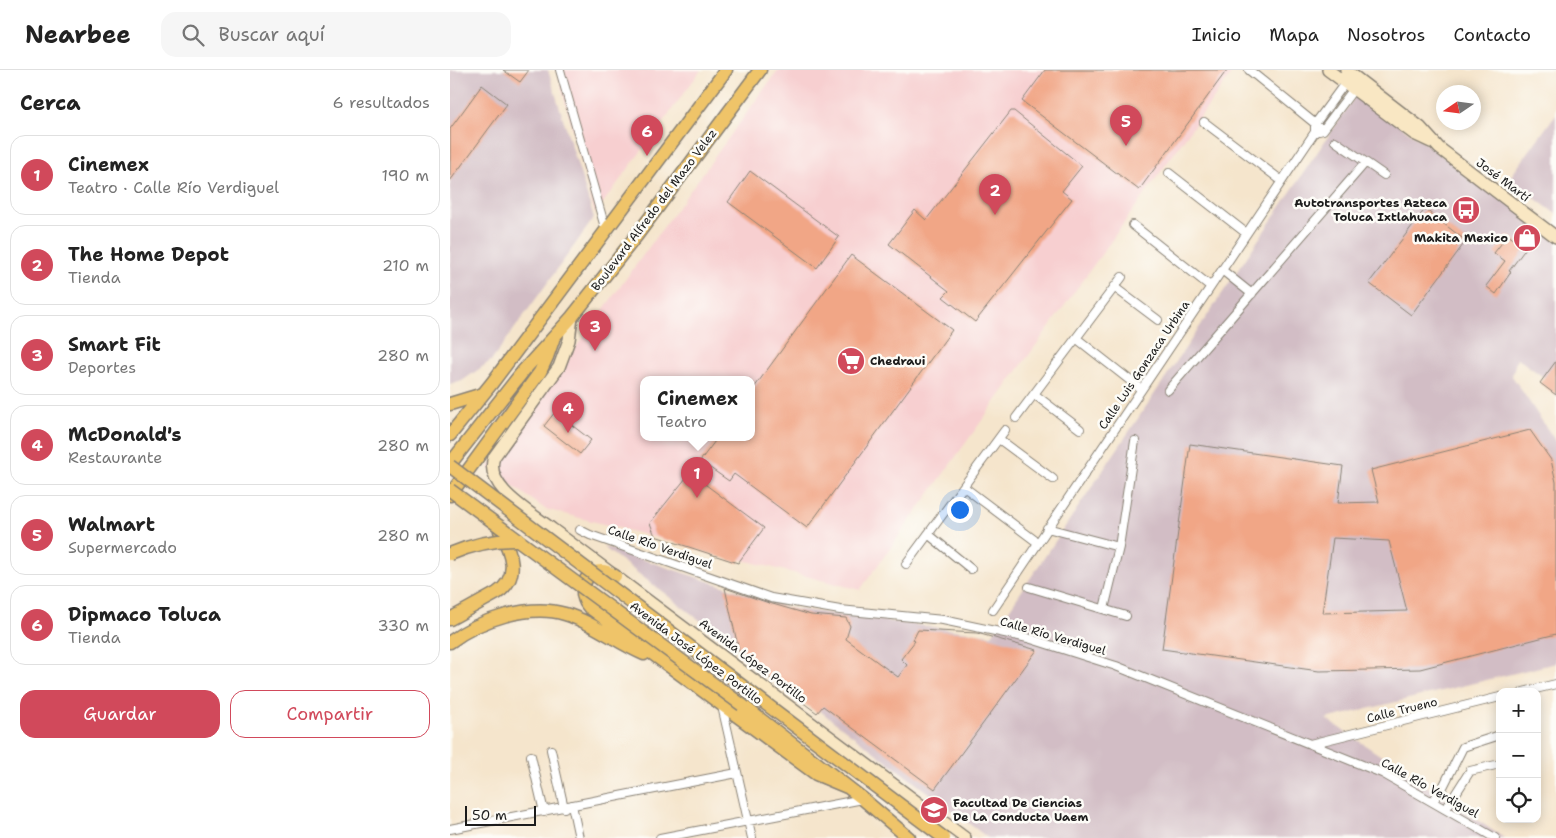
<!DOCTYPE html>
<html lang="es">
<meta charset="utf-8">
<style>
:root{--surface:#fff;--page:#f6f6f6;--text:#222;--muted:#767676;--line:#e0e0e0;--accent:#d1495b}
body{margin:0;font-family:"Shantell Sans",sans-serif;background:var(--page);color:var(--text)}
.controls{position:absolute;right:15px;bottom:15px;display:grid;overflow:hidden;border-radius:10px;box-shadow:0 2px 12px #0003}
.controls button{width:45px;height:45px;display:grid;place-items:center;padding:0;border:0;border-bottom:1px solid var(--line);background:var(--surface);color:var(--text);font:25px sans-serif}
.compass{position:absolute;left:986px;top:15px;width:45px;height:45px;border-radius:50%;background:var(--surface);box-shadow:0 2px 12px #0003;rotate:257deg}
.scale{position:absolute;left:15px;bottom:12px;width:71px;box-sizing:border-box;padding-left:5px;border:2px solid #1c1c1c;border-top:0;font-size:14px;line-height:18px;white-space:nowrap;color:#1c1c1c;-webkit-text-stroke:4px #fdfcf7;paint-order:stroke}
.you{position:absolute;left:509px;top:439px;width:18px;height:18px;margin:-12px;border:4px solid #fff;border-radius:50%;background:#1a73e8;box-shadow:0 0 0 8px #1a73e833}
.badge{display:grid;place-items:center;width:32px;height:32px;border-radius:50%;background:var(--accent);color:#fff;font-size:16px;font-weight:700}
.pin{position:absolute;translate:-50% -41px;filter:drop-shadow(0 1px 2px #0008)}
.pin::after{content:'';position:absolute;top:26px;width:18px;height:15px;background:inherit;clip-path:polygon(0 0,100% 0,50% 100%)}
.popup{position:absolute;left:190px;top:306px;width:115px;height:65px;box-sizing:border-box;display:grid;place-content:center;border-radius:10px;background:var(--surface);filter:drop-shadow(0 1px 4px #0005);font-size:16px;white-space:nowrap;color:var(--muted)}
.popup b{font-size:19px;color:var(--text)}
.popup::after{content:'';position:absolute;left:50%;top:100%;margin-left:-10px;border:10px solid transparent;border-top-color:var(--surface)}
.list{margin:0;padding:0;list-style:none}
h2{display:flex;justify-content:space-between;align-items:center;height:65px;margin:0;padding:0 20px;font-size:21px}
h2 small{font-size:16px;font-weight:400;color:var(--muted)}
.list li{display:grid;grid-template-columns:32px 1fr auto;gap:15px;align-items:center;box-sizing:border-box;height:80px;margin:0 10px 10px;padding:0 10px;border:1px solid var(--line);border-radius:15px}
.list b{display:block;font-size:19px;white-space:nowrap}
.list p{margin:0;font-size:16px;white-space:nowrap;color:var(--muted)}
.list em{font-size:16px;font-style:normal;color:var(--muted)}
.actions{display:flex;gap:10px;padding:15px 20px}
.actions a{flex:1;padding:11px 0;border:1px solid var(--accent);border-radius:15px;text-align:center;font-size:18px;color:var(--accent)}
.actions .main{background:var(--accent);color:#fff}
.icon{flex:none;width:28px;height:28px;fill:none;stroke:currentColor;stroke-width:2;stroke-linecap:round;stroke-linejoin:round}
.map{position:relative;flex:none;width:1106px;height:768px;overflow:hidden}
header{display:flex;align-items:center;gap:30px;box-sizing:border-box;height:70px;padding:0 25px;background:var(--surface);border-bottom:1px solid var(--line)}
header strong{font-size:24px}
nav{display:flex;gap:28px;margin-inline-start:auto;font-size:18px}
.search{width:350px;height:45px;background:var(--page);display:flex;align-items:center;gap:12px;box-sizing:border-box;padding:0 18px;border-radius:15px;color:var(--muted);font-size:19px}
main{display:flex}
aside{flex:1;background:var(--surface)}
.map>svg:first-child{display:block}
.built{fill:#f7cfd0;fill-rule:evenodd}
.industrial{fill:#d2bdc5}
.building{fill:#f1a686;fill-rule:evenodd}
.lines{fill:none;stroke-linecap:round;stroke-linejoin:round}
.street-casing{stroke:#888074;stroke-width:10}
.secondary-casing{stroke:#888074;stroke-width:14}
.primary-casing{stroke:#888074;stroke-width:15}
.street{stroke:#fff;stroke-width:8}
.secondary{stroke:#f9e7c3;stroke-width:11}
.primary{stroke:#efc469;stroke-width:12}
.primary-bridge-casing{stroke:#888074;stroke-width:15;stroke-linecap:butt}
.primary-bridge{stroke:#efc469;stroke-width:12}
.labels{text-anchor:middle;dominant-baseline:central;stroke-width:5;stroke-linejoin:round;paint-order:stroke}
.street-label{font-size:12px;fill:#1c1c1c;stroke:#fdfcf7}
.poi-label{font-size:12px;font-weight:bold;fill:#1c1c1c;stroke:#fdfcf7;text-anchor:end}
</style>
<header>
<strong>Nearbee</strong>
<div class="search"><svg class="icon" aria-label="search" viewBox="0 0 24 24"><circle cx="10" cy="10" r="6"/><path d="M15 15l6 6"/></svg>Buscar aquí</div>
<nav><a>Inicio</a><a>Mapa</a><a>Nosotros</a><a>Contacto</a></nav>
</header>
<main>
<aside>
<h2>Cerca<small>6 resultados</small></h2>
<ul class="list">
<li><span class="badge">1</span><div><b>Cinemex</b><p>Teatro · Calle Río Verdiguel</p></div><em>190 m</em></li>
<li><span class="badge">2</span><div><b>The Home Depot</b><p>Tienda</p></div><em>210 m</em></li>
<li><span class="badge">3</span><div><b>Smart Fit</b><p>Deportes</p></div><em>280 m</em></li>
<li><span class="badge">4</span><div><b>McDonald's</b><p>Restaurante</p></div><em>280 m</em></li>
<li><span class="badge">5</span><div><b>Walmart</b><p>Supermercado</p></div><em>280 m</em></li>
<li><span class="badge">6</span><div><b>Dipmaco Toluca</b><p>Tienda</p></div><em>330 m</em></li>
</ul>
<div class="actions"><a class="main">Guardar</a><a>Compartir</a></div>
</aside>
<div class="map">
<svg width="1106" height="768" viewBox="0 0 1106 768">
<rect width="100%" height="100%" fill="#fdfcf7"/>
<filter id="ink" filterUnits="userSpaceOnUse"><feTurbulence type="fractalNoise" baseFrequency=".02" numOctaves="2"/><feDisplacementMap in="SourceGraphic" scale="10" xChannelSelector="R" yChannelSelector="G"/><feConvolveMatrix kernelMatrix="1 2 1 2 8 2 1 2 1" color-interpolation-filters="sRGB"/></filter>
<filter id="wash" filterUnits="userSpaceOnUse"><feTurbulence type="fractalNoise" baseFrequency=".0096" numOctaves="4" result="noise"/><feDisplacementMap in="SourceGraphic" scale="20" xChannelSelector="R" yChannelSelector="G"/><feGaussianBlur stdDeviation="1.12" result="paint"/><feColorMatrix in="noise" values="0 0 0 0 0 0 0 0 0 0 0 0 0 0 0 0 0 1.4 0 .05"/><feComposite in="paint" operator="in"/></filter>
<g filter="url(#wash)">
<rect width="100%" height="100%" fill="#f5e5cc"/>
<!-- built -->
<path class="built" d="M107,0H251L145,144Z
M328,0H784L410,520L95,439L38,398ZM193,309H301V367H193Z"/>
<!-- industrial -->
<path class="industrial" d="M0,0H98L144,148L42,290L12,311L0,315Z
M906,25L1043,121L1106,169V316L1067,288L1062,306L1106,372V593L876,649L1054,768H538L152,476L339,538L542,565Z
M1106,44V144L1059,109Z"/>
<g id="blocks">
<!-- building -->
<path class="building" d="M53,0H79L70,12Z
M595,0H777L689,120L572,31Z
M32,15L57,34L0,111V59Z
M561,41H564L632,96L612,121L622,129L525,252L493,227L499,221L439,174L465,140L476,150Z
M300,101L389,167L367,198L278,132Z
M975,139L1016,171L961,245L919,213Z
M1058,165L1076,178L1059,201L1061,202L1046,224L1036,216L1055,191L1044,183Z
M401,185L502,260L357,458L284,404L279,411L250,391L268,367H301V322Z
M1106,291V325L1090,313Z
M105,342L141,370L130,384L94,356Z
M1080,360L1101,390L1106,412V564L970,599L869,601L712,579L740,374L893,396L888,433L929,432L921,400ZM883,468L939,471L957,541L872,543Z
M240,403L314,458L288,493L205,466L200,453Z
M275,518L319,533L361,545L396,548L400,556L396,569L448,607L457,595L451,589L465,571L463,570L468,560L527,563L587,580L485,719L373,636L367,643L290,586Z"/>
</g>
</g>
<g filter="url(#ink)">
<use href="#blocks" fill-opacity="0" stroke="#888074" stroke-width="1"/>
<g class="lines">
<defs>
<path id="street" d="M110,0L156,161
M799,0L873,60
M754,52L832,111
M869,61L873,60L906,16
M885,71L934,105
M719,103L796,163
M683,155L760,216
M772,200L802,224
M664,217L708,250
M626,268L691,319
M718,320L915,93
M584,324L630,359
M566,348L672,207
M549,369L603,409
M514,417L587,472
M597,458L669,477
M130,460L140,465L321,528L390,540L493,550L578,568L666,596L932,703L1045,768
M478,464L521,499
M456,494L555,360
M579,517L676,546
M654,539L669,477L685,371
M543,540L865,62V54L898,9
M1073,622L1106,614
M272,636L302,768
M860,674L1050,627
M101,680L114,738
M81,686L94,742
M983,731L992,719L1013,677L1050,665
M122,735L129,768
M996,739L1020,701L1050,694
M0,759L287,703
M210,768L413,729"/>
<path id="secondary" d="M878,0L964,64L981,72
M896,0L970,57L989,78L1106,167
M122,247L119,270L109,297L44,387C33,417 82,443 102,459L515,768"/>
<path id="primary" d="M0,334L33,324
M0,365L42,313L276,0
M0,394L74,300L122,247L187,165L310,0
M0,425L90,302L97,287L103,270
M165,506C161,504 156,500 151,501C132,502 128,525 139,537L366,704L397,717
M0,549L47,523C71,507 61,482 50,461
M0,572C29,550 79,533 115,544C143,552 167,573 194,584
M292,635L413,729L459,768"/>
</defs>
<!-- street casing -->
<use href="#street" class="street-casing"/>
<!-- secondary casing -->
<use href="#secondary" class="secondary-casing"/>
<!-- primary casing -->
<use href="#primary" class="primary-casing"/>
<!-- street -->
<use href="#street" class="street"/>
<!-- secondary -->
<use href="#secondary" class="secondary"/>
<!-- primary -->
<use href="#primary" class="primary"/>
<defs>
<path id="primary-bridge" d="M0,396L494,768
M0,420L292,635
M0,484C23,474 45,469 70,470"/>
</defs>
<!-- primary-bridge casing -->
<use href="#primary-bridge" class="primary-bridge-casing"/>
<!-- primary-bridge -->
<use href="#primary-bridge" class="primary-bridge"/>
</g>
</g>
<!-- icons -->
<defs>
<symbol id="bus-disc" viewBox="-11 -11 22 22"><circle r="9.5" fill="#d1495b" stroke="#fdfcf7"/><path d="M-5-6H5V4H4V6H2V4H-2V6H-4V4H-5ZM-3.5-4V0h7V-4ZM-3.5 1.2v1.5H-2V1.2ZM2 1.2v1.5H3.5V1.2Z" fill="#fff"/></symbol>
<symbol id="shop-disc" viewBox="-11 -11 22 22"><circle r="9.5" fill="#d1495b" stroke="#fdfcf7"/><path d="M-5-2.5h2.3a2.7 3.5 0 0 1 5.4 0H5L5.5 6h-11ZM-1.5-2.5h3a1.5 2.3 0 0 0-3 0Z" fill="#fff"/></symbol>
<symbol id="supermarket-disc" viewBox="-11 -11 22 22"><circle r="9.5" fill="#d1495b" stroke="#fdfcf7"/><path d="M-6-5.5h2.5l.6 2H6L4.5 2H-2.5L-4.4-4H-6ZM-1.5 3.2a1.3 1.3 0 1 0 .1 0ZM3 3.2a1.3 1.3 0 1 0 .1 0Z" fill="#fff"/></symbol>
<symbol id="university-disc" viewBox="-11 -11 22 22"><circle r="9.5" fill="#d1495b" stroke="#fdfcf7"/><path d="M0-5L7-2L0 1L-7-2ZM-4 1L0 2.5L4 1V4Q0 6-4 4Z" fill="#fff"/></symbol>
</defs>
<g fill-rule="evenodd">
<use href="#bus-disc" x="1000" y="124" width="32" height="32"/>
<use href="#shop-disc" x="1061" y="152" width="32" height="32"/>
<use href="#supermarket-disc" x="385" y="275" width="32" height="32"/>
<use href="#university-disc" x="468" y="724" width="32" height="32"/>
</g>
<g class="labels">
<!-- street labels -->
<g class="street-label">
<text transform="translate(1053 110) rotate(37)">José Martí</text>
<text transform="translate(204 140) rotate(-53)">Boulevard Alfredo del Mazo Velez</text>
<text transform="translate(694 295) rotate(-56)">Calle Luis Gonzaca Urbina</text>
<text transform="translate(210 477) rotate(19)">Calle Río Verdiguel</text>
<text transform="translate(603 566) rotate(16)">Calle Río Verdiguel</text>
<text transform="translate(246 583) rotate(37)">Avenida José López Portillo</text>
<text transform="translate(303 591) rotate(37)">Avenida López Portillo</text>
<text transform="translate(952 640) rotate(-14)">Calle Trueno</text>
<text transform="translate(980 718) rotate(29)">Calle Río Verdiguel</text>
</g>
<!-- poi labels -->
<g class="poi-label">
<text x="997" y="133">Autotransportes Azteca<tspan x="997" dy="14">Toluca Ixtlahuaca</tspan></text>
<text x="1058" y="168">Makita Mexico</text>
<text x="420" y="291" text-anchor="start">Chedraui</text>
<text x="503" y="733" text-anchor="start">Facultad De Ciencias<tspan x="503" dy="14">De La Conducta Uaem</tspan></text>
</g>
</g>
</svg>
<div class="controls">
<button>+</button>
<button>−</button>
<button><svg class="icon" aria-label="locate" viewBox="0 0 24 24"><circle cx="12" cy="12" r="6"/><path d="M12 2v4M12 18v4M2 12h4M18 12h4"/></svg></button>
</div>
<svg class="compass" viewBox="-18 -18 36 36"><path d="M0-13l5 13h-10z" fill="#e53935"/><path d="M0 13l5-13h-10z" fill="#767676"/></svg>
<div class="scale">50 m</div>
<div class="you"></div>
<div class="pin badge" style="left:247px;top:428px">1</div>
<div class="popup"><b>Cinemex</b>Teatro</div>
<div class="pin badge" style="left:545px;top:145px">2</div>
<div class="pin badge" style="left:145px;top:281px">3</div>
<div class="pin badge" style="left:118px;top:363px">4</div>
<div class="pin badge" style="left:676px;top:76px">5</div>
<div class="pin badge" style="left:197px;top:86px">6</div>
</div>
</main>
